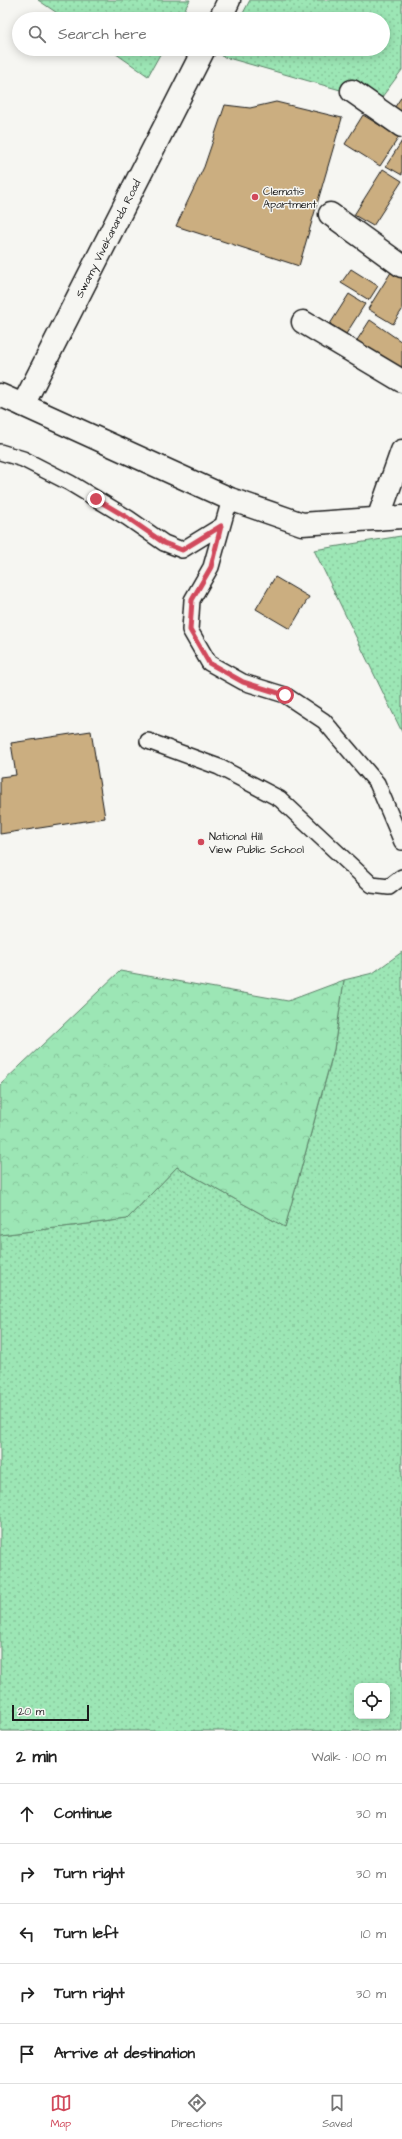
<!DOCTYPE html>
<meta charset="utf-8">
<style>
:root{--surface:#fff;--page:#f2f2f2;--text:#222;--muted:#767676;--line:#e0e0e0;--accent:#d1495b}
body{margin:0;font-family:"Architects Daughter",sans-serif;background:var(--page);color:var(--text)}
.controls{position:absolute;right:12px;bottom:12px;display:grid;overflow:hidden;border-radius:8px;box-shadow:0 2px 10px #0003}
.controls button{width:36px;height:36px;display:grid;place-items:center;padding:0;border:0;border-bottom:1px solid var(--line);background:var(--surface);color:var(--text);font:20px sans-serif}
.scale{position:absolute;left:12px;bottom:10px;width:77px;box-sizing:border-box;padding-left:4px;border:2px solid #1c1c1c;border-top:0;font-size:11px;line-height:14px;white-space:nowrap;color:#1c1c1c;-webkit-text-stroke:3px #f6f6f2;paint-order:stroke}
.stop{position:absolute;width:12px;height:12px;margin:-9px;border:3px solid #d1495b;border-radius:50%;background:#fff}
.stop.end{background:#d1495b;border-color:#fff;box-shadow:0 1px 4px #0008}
.list{margin:0;padding:0;list-style:none}
h2{display:flex;justify-content:space-between;align-items:center;height:52px;margin:0;padding:0 16px;font-size:17px}
h2 small{font-size:13px;font-weight:400;color:var(--muted)}
.list li{display:grid;grid-template-columns:26px 1fr auto;gap:12px;align-items:center;box-sizing:border-box;height:60px;padding:0 16px;border-top:1px solid var(--line)}
.list b{display:block;font-size:15px;white-space:nowrap}
.list em{font-size:13px;font-style:normal;color:var(--muted)}
.icon{flex:none;width:22px;height:22px;fill:none;stroke:currentColor;stroke-width:2;stroke-linecap:round;stroke-linejoin:round}
.map{position:relative;flex:none;width:402px;height:1731px;overflow:hidden}
.search{position:absolute;background:var(--surface);box-shadow:0 2px 10px #0003;left:12px;right:12px;top:12px;height:44px;display:flex;align-items:center;gap:10px;box-sizing:border-box;padding:0 14px;border-radius:22px;color:var(--muted);font-size:15px}
.sheet{height:352px;background:var(--surface)}
nav{display:flex;justify-content:space-around;align-items:center;box-sizing:border-box;height:56px;border-top:1px solid var(--line);background:var(--surface);font-size:11px;color:var(--muted)}
nav a{display:grid;justify-items:center;gap:2px}
nav .on{color:var(--accent)}
.map>svg:first-child{display:block}
.grass{fill:url(#grass-dots);stroke:#5c8168;fill-rule:evenodd}
.park{fill:url(#park-crowns);stroke:#5c8168}
.building{fill:#cbae80;stroke:#1c1c1c}
.lines{fill:none;stroke-linecap:round;stroke-linejoin:round}
.lane-casing{stroke:#1c1c1c;stroke-width:18}
.street-casing{stroke:#1c1c1c;stroke-width:25}
.secondary-casing{stroke:#1c1c1c;stroke-width:25}
.lane{stroke:#f6f6f2;stroke-width:15}
.street{stroke:#f6f6f2;stroke-width:22}
.secondary{stroke:#f6f6f2;stroke-width:22}
.route{stroke:#d1495b;stroke-width:5}
.poi-dot{fill:#d1495b;stroke:#f6f6f2;stroke-width:1.5}
.labels{text-anchor:middle;dominant-baseline:central;stroke-width:3;stroke-linejoin:round;paint-order:stroke}
.poi-label{font-size:11px;fill:#1c1c1c;stroke:#f6f6f2;text-anchor:start}
.street-label{font-size:11px;fill:#1c1c1c;stroke:#f6f6f2}
</style>
<div class="map">
<svg width="402" height="1731" viewBox="0 0 402 1731">
<defs>
<pattern id="grass-dots" width="8" height="8" patternUnits="userSpaceOnUse"><rect width="8" height="8" fill="#9ce6b5"/><path d="M2 2h.1M6 6h.1" fill="none" stroke="#86c59b" stroke-width="1.8" stroke-linecap="round"/></pattern>
<pattern id="park-crowns" width="20" height="18" patternUnits="userSpaceOnUse"><rect width="20" height="18" fill="#9ce6b5"/><path d="M2 6a3 3 0 1 1 6 0M12 15a3 3 0 1 1 6 0" fill="none" stroke="#86c59b"/></pattern>
</defs>
<rect width="100%" height="100%" fill="#f6f6f2"/>
<filter id="ink" filterUnits="userSpaceOnUse"><feTurbulence type="fractalNoise" baseFrequency=".025" numOctaves="2"/><feDisplacementMap in="SourceGraphic" scale="8" xChannelSelector="R" yChannelSelector="G"/><feConvolveMatrix kernelMatrix="1 2 1 2 8 2 1 2 1" color-interpolation-filters="sRGB"/></filter>
<g filter="url(#ink)">
<!-- grass -->
<path class="grass" d="M38,0H190L179,19H66Z
M250,0H402V70L379,101L221,56L225,49H383V19H240Z
M109,49H163L148,76Z
M401,536L402,537V732L314,550Z
M402,952V1731H0V1235L127,1219L177,1167L285,1227L334,1050L344,980L373,973ZM357,1686H387V1716H357Z"/>
<!-- park -->
<path class="park" d="M120,971L288,1001L344,980L334,1049L285,1227L177,1167L127,1219L0,1235V1085Z"/>
<!-- building -->
<path class="building" d="M402,96V116L393,110Z
M276,102L342,118L299,266L176,226L204,167L225,105L250,108Z
M363,115L399,137L380,166L345,144Z
M402,141V175L386,166Z
M383,169L402,181L373,226L354,215Z
M351,269L378,286L369,300L341,283Z
M393,269L402,275V310L393,324L368,309Z
M349,294L365,304L346,334L330,324Z
M370,320L402,342V377L354,345Z
M275,577L309,597L290,629L256,609Z
M91,731L105,818L0,834V777L16,775L11,743Z"/>
<g class="lines">
<defs>
<path id="lane" d="M0,452L23,459L70,483L128,518L164,543L182,550L221,526
M230,499L211,567L192,600L190,630L209,663L243,682L285,695L324,721L377,783L402,842
M148,741L219,767L280,799L372,885L389,887L402,877"/>
<path id="street" d="M352,91L402,126
M330,214L402,266
M303,322L402,381
M378,519L402,451"/>
<g id="secondary">
<path d="M220,19L229,0"/>
<path id="s1" d="M0,395L23,405L204,49"/>
<path d="M23,405L230,499L302,524L402,517"/>
</g>
</defs>
<!-- lane casing -->
<use href="#lane" class="lane-casing"/>
<!-- street casing -->
<use href="#street" class="street-casing"/>
<!-- secondary casing -->
<use href="#secondary" class="secondary-casing"/>
<!-- lane -->
<use href="#lane" class="lane"/>
<!-- street -->
<use href="#street" class="street"/>
<!-- secondary -->
<use href="#secondary" class="secondary"/>
</g>
</g>
<g class="lines" filter="url(#ink)">
<!-- route -->
<path class="route" d="M96,499L128,518L164,543L182,550L221,526L211,567L192,600L190,630L209,663L243,682L285,695"/>
</g>
<!-- markers -->
<g class="poi-dot">
<circle cx="255" cy="197" r="4"/>
<circle cx="201" cy="842" r="4"/>
</g>
<g class="labels">
<!-- poi labels -->
<g class="poi-label">
<text x="263" y="191">Clematis<tspan x="263" dy="13">Apartment</tspan></text>
<text x="209" y="836">National Hill<tspan x="209" dy="13">View Public School</tspan></text>
</g>
<!-- street labels -->
<g class="street-label">
<text stroke="none"><textPath href="#s1" startOffset="212">Swamy Vivekananda Road</textPath></text>
</g>
</g>
</svg>
<div class="controls">
<button><svg class="icon" aria-label="locate" viewBox="0 0 24 24"><circle cx="12" cy="12" r="6"/><path d="M12 2v4M12 18v4M2 12h4M18 12h4"/></svg></button>
</div>
<div class="scale">20 m</div>
<div class="stop" style="left:285px;top:695px"></div>
<div class="stop end" style="left:96px;top:499px"></div>
<div class="search"><svg class="icon" aria-label="search" viewBox="0 0 24 24"><circle cx="10" cy="10" r="6"/><path d="M15 15l6 6"/></svg>Search here</div>
</div>
<section class="sheet">
<h2>2 min<small>Walk · 100 m</small></h2>
<ul class="list">
<li><svg class="icon" aria-label="ahead" viewBox="0 0 24 24"><path d="M12 20V5M6 11l6-6 6 6"/></svg><div><b>Continue</b></div><em>30 m</em></li>
<li><svg class="icon" aria-label="right" viewBox="0 0 24 24"><path d="M7 20v-9h11M14 6l5 5-5 5"/></svg><div><b>Turn right</b></div><em>30 m</em></li>
<li><svg class="icon" aria-label="left" viewBox="0 0 24 24"><path d="M17 20v-9H6M10 6l-5 5 5 5"/></svg><div><b>Turn left</b></div><em>10 m</em></li>
<li><svg class="icon" aria-label="right" viewBox="0 0 24 24"><path d="M7 20v-9h11M14 6l5 5-5 5"/></svg><div><b>Turn right</b></div><em>30 m</em></li>
<li><svg class="icon" aria-label="arrive" viewBox="0 0 24 24"><path d="M6 21V4h12l-3 4 3 4H6"/></svg><div><b>Arrive at destination</b></div></li>
</ul>
</section>
<nav>
<a class="on"><svg class="icon" aria-label="map" viewBox="0 0 24 24"><path d="M3 6l6-2 6 2 6-2v14l-6 2-6-2-6 2zM9 4v14M15 6v14"/></svg>Map</a>
<a><svg class="icon" aria-label="directions" viewBox="0 0 24 24"><path d="M12 3l9 9-9 9-9-9zM9 14v-3h6M13 9l2 2-2 2"/></svg>Directions</a>
<a><svg class="icon" aria-label="saved" viewBox="0 0 24 24"><path d="M7 4h10v16l-5-4-5 4z"/></svg>Saved</a>
</nav>
